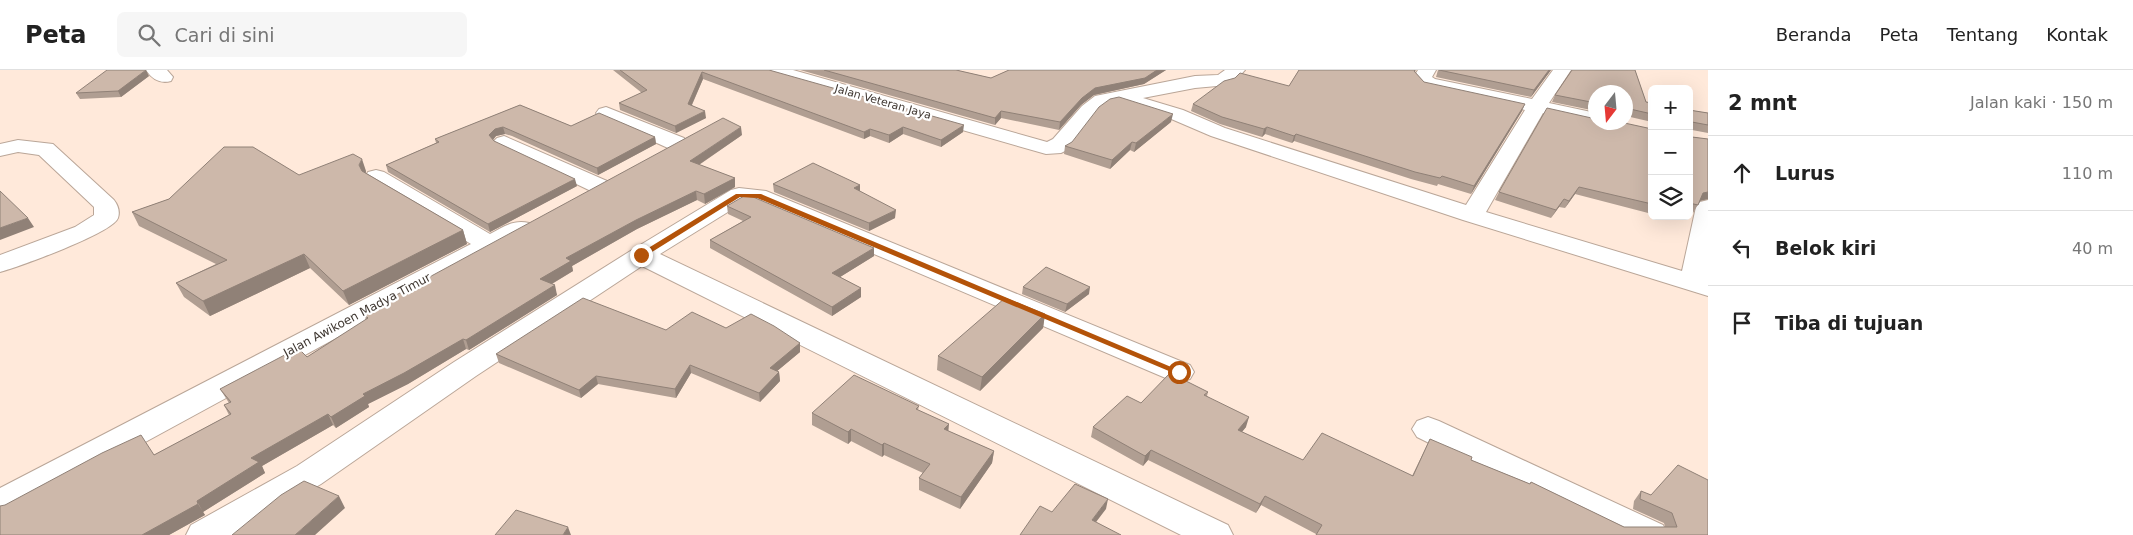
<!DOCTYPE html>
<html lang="id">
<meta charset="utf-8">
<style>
:root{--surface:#fff;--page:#f6f6f6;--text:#222;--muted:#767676;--line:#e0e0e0}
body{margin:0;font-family:"DejaVu Sans",sans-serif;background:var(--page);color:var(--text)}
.controls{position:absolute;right:15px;top:15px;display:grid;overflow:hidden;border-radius:8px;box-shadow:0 5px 20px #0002}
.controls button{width:45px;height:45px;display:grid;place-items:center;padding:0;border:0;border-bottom:1px solid var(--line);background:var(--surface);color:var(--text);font:25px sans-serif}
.compass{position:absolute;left:1588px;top:15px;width:45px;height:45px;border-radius:50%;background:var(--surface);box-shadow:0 5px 20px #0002;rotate:196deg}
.stop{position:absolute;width:15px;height:15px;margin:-11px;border:4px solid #b45309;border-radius:50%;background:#fff}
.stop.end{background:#b45309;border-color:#fff;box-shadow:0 1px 5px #0008}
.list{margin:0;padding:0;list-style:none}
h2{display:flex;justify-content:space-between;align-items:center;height:65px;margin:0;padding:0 20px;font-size:21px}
h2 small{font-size:16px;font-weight:400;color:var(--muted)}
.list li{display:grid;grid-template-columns:32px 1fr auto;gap:15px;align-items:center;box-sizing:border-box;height:75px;padding:0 20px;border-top:1px solid var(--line)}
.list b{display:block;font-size:19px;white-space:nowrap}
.list em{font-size:16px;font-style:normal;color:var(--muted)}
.icon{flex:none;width:28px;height:28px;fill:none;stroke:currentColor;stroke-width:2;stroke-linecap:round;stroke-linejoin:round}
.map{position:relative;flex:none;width:1708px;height:465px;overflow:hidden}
header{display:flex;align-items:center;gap:30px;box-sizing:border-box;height:70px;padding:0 25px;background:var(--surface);border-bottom:1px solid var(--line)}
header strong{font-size:24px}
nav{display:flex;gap:28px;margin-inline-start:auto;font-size:18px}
.search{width:350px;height:45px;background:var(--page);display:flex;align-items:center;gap:12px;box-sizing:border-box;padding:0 18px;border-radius:8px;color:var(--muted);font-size:19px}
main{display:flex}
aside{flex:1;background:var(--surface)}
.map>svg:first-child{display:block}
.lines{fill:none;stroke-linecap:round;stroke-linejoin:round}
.street-casing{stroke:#baa698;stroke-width:2}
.street{fill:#fff;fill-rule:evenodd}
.wall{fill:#b09e92}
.shaded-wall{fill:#908177}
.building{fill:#cdb8aa;stroke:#908177}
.route{fill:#b45309}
.labels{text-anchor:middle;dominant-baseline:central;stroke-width:4.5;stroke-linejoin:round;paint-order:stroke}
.far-street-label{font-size:11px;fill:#3f3731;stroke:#fff}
.street-label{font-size:12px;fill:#3f3731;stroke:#fff}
</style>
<header>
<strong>Peta</strong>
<div class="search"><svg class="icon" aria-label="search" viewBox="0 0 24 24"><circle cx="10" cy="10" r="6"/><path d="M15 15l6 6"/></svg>Cari di sini</div>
<nav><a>Beranda</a><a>Peta</a><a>Tentang</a><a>Kontak</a></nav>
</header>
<main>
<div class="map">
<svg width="1708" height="465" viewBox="0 0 1708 465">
<rect width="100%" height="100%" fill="#ffe9da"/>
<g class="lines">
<defs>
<path id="street" d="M146,0H167L173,7L171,11C160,14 152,9 146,0Z
M764,0H793L1047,72L1053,69L1082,36L1095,26L1195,6L1218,5L1225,0H1245L1233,13L1228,15L1195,18L1143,28L1183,40L1225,58L1466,135L1525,40L1422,17L1413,8L1418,0H1436L1432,7L1435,9L1532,29L1553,0H1571L1549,33L1596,43V52H1604L1596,55L1543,43L1486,142L1682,201L1696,137L1700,132L1708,130V226L1463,150L1211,66L1169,48L1118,33L1108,35L1096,44L1069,79L1061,83L1046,84L767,4Z
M606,37L684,68L687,73L684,78L676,79L668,78L599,47L596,43L599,39Z
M504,66L607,111L610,116L607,121L599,123L591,121L497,76L493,72L497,68Z
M18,70L53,74L114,130C118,135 120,142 118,148C113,163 18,197 0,202V185L75,157L94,145V137L39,85L18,82L0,86V74Z
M376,100L384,102L490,164C503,157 514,149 529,153L532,158L529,163L13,444L0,448V418L471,174L368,112L365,107L368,102Z
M739,118L766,121L1190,295L1194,302L1190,309L1179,312L1168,309L754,133L744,132L660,184L1228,455L1233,465H1181L642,196L476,306L321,414L235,465H186L191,455L297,396L454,292L632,180L731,120Z
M1428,347L1439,351L1663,455L1668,465H1616L1417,367L1412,359L1417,351Z"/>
</defs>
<!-- street casing -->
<use href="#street" class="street-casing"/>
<!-- street -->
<use href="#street" class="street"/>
</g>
<!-- wall -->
<path class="wall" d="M613,0H769L963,62L941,77L903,64L889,73L870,66L864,69L703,9L692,35L706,48L676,63L620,40L619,33L642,23Z
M800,0H956L991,8L1009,0H1166L1144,14L1094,25L1081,35L1059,60L1001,48L995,55Z
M1299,0H1416L1415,2L1424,12L1522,41L1471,124L1438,114L1437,116L1411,109L1294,71L1292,73L1265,64L1262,67L1220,54L1191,41L1193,34L1289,16Z
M1438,0H1551L1531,27L1436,7Z
M1572,0H1635L1646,32L1652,33V52L1626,46V48V22H1596V41L1552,32L1555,25Z
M149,6L121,27L80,29L76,23Z
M520,35L571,56L655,67L656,74L598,105L512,66L505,64L496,66L493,70L494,71L577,116L490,162L388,102L386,95L436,73L435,69Z
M1689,40L1708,43V63L1692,60V67L1708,69V129L1700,131L1693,143L1689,142Z
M1171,52L1134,82L1130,80L1110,99L1064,84L1065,76Z
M1652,59V144L1575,124L1565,138L1559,137L1551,148L1495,130L1499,122Z
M742,65L699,95L735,108V117L705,134L697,130L637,159L572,196L573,201L552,214L557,225L469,280L466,279L408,314L368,334L369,337L336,358L333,355L262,396L265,403L203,442L205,445L169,465H0L5,435L154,385L229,345L224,335L229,333L220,319L307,287L366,250L363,243Z
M366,101V103L463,160L467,174L349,235L310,198L210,246L184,227L176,213L216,194L139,156L132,142L169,129L299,105Z
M773,114L860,115V121L895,148L869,161L774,122Z
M727,136L874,178V186L840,207L861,218V227L832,246L710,178V170L743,151L728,144Z
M1023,217L1089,224L1065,242L1022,224Z
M1045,244L1043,258L980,321L937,300L938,286Z
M726,258L800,273V282L777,301L779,302L780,311L760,332L691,303L676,328L598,314L581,328L499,293L496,284Z
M1208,322L1207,326L1246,357L1242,362L1303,390L1412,406L1430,369L1471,390L1530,414L1531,412L1624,457H1665L1664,453L1633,439L1634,431L1641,421L1708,465L1316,464L1261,435L1256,443L1148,390L1143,396L1091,367L1093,357L1141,333Z
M919,336L918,340L948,361L994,381L992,393L960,439L919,420V408L923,403L884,385L882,387L851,371L848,374L812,355V343Z"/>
<!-- shaded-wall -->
<path class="shaded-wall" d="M146,0L149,6L121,27L118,21Z
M1157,0H1166L1144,14L1094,25L1081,35L1059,60L1060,52L1082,28L1095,18Z
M1549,0H1551L1531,27L1534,20Z
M702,2L703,9L689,41L688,34Z
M1525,34L1522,41L1471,124L1474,116Z
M705,41L706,48L676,63L675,56Z
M1001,41V48L995,55V48Z
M1173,44L1171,52L1134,82L1136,73Z
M964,55L963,62L941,77V70Z
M503,57L505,64L496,66L491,72L489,65L495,59Z
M741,57L742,65L691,100L690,91Z
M903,57V64L889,73V65Z
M1267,57L1265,64L1262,67L1264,59Z
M870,59V66L864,69V62Z
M1296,64L1294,71L1292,73L1294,66Z
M655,67L656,74L598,105L597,98Z
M1132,72L1130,80L1110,99L1112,90Z
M362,89L366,101L363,108L359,95Z
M735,108V117L705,134L704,124Z
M575,109L577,116L490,162L488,154Z
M860,115V123L854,118Z
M1579,117L1575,124L1565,138L1569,131Z
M696,121L697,130L637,159L572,196L573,201L543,219L540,209L566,188L636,150Z
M1708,122V129L1699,131L1703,123Z
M1564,129L1559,137L1551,148L1556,140Z
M896,140L895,148L869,161V153Z
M28,148L34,157L0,170V158Z
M463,160L467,174L349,235L343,221Z
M874,178V186L832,212V203Z
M304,184L310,198L210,246L203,231Z
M555,215L557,225L469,280L466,270Z
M1090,217L1089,224L1065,242L1067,234Z
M861,218V227L832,246V237Z
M1045,244L1043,258L980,321L982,307Z
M463,269L466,279L408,314L368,334L369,337L336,358L331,347L363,324Z
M800,273V282L770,307V298Z
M690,295L691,303L676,328L675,319Z
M779,302L780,311L760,332L759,323Z
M596,306L598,314L581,328L579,320Z
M328,344L333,355L262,396L265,403L203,442L197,431L251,388Z
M1249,347L1246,357L1235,370L1238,360Z
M949,354L948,365L944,359Z
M851,359V371L848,374V362Z
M884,373V385L882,387V375Z
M1151,380L1148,390L1143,396L1145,386Z
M994,381L992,393L960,439L961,427Z
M339,426L345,438L315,465H295Z
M1265,426L1261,435L1256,443L1260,434Z
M1108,429L1106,439L1090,460L1092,450Z
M198,434L205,445L169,465H142Z
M568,457L571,465H563Z"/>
<!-- building -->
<path class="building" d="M107,0H146L118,21L76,23Z
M620,0H769L964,55L941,70L903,57L889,65L870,59L864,62L702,2L688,34L705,41L675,56L619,33L647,20Z
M824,0H956L991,8L1009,0H1157L1145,8L1095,18L1082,28L1060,52L1001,41L995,48Z
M1299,0H1415L1414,1L1424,12L1525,34L1474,116L1442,106L1440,108L1415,102L1296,64L1294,66L1267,57L1264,59L1222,47L1193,34L1224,11L1235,8L1240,3L1289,16Z
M1439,0H1549L1534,20Z
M1572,0H1635L1646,32L1652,33V44L1630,39L1628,43H1626V22H1596V33L1555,25Z
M1119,27L1173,44L1136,73L1132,72L1112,90L1065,76L1072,72L1099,37L1110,29Z
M520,35L571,56L599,43L655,67L597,98L510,60L503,57L495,59L489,65L494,71L575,109L488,154L386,95L439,72L435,69Z
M1547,38L1596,49V52H1620L1652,59V134L1579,117L1569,131L1564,129L1556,140L1499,122Z
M1689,40L1708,43V55L1692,52V67L1708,69V122L1703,123L1698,135L1689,133Z
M723,48L741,57L690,91L735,108L704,124L696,121L636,150L566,188L571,191L540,209L555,215L466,270L463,269L404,303L363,324L365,326L331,347L328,344L251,388L259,392L197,431L198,434L142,465H0V436L5,435L102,383L141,365L154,385L231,344L224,335L231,332L220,319L298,278L307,287L368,248L363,243Z
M224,77H253L299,105L353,84L362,89L359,95L362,101L463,160L343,221L304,184L203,231L176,213L227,190L132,142L169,129Z
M813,93L860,115L854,118L896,140L869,153L773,114Z
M0,121L28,148L0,158Z
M744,126L753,127L874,178L832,203L861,218L832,237L710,170L751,147L727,136Z
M1046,197L1090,217L1067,234L1023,217Z
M583,228L666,260L692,242L726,258L751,244L774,256L800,273L770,298L779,302L759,323L690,295L675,319L596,306L579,320L496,284Z
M1005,228L1045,244L982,307L938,286Z
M1170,303L1208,322L1204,325L1249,347L1238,360L1303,390L1322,363L1413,406L1430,369L1472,387L1471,390L1530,414L1531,412L1624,457H1677L1672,443L1640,429L1641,421L1651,425L1678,395L1708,410V465H1316L1322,455L1265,426L1260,434L1151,380L1145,386L1093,357L1127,326L1141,333Z
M854,305L919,336L916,339L949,354L944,359L994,381L961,427L919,408L930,394L884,373L882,375L851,359L848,362L812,343Z
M304,411L339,426L295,465H232L281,425Z
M1075,414L1108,429L1092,450L1121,465H1020L1040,436L1052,442Z
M516,440L568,457L563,465H495Z"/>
<!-- route -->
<path class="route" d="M736,124H761L1183,302L1182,304H1176L757,128L740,127L644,187L637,185Z"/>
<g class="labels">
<!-- far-street labels -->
<g class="far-street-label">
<text transform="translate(883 32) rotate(16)">Jalan Veteran Jaya</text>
</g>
<!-- street labels -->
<g class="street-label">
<text transform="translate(357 245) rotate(-28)">Jalan Awikoen Madya Timur</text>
</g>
</g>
</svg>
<div class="controls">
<button>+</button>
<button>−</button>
<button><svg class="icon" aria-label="layers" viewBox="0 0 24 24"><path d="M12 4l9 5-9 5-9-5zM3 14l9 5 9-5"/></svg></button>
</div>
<svg class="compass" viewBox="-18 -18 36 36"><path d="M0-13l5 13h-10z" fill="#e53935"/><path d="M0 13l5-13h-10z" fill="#767676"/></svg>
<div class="stop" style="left:1179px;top:302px"></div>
<div class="stop end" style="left:641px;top:185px"></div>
</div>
<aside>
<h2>2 mnt<small>Jalan kaki · 150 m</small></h2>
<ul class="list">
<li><svg class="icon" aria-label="ahead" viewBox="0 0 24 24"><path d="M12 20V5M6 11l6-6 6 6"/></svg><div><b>Lurus</b></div><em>110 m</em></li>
<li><svg class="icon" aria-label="left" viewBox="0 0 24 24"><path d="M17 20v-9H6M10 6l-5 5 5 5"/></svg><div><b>Belok kiri</b></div><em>40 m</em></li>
<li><svg class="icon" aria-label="arrive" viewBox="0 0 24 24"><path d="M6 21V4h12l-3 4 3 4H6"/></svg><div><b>Tiba di tujuan</b></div></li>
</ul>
</aside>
</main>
